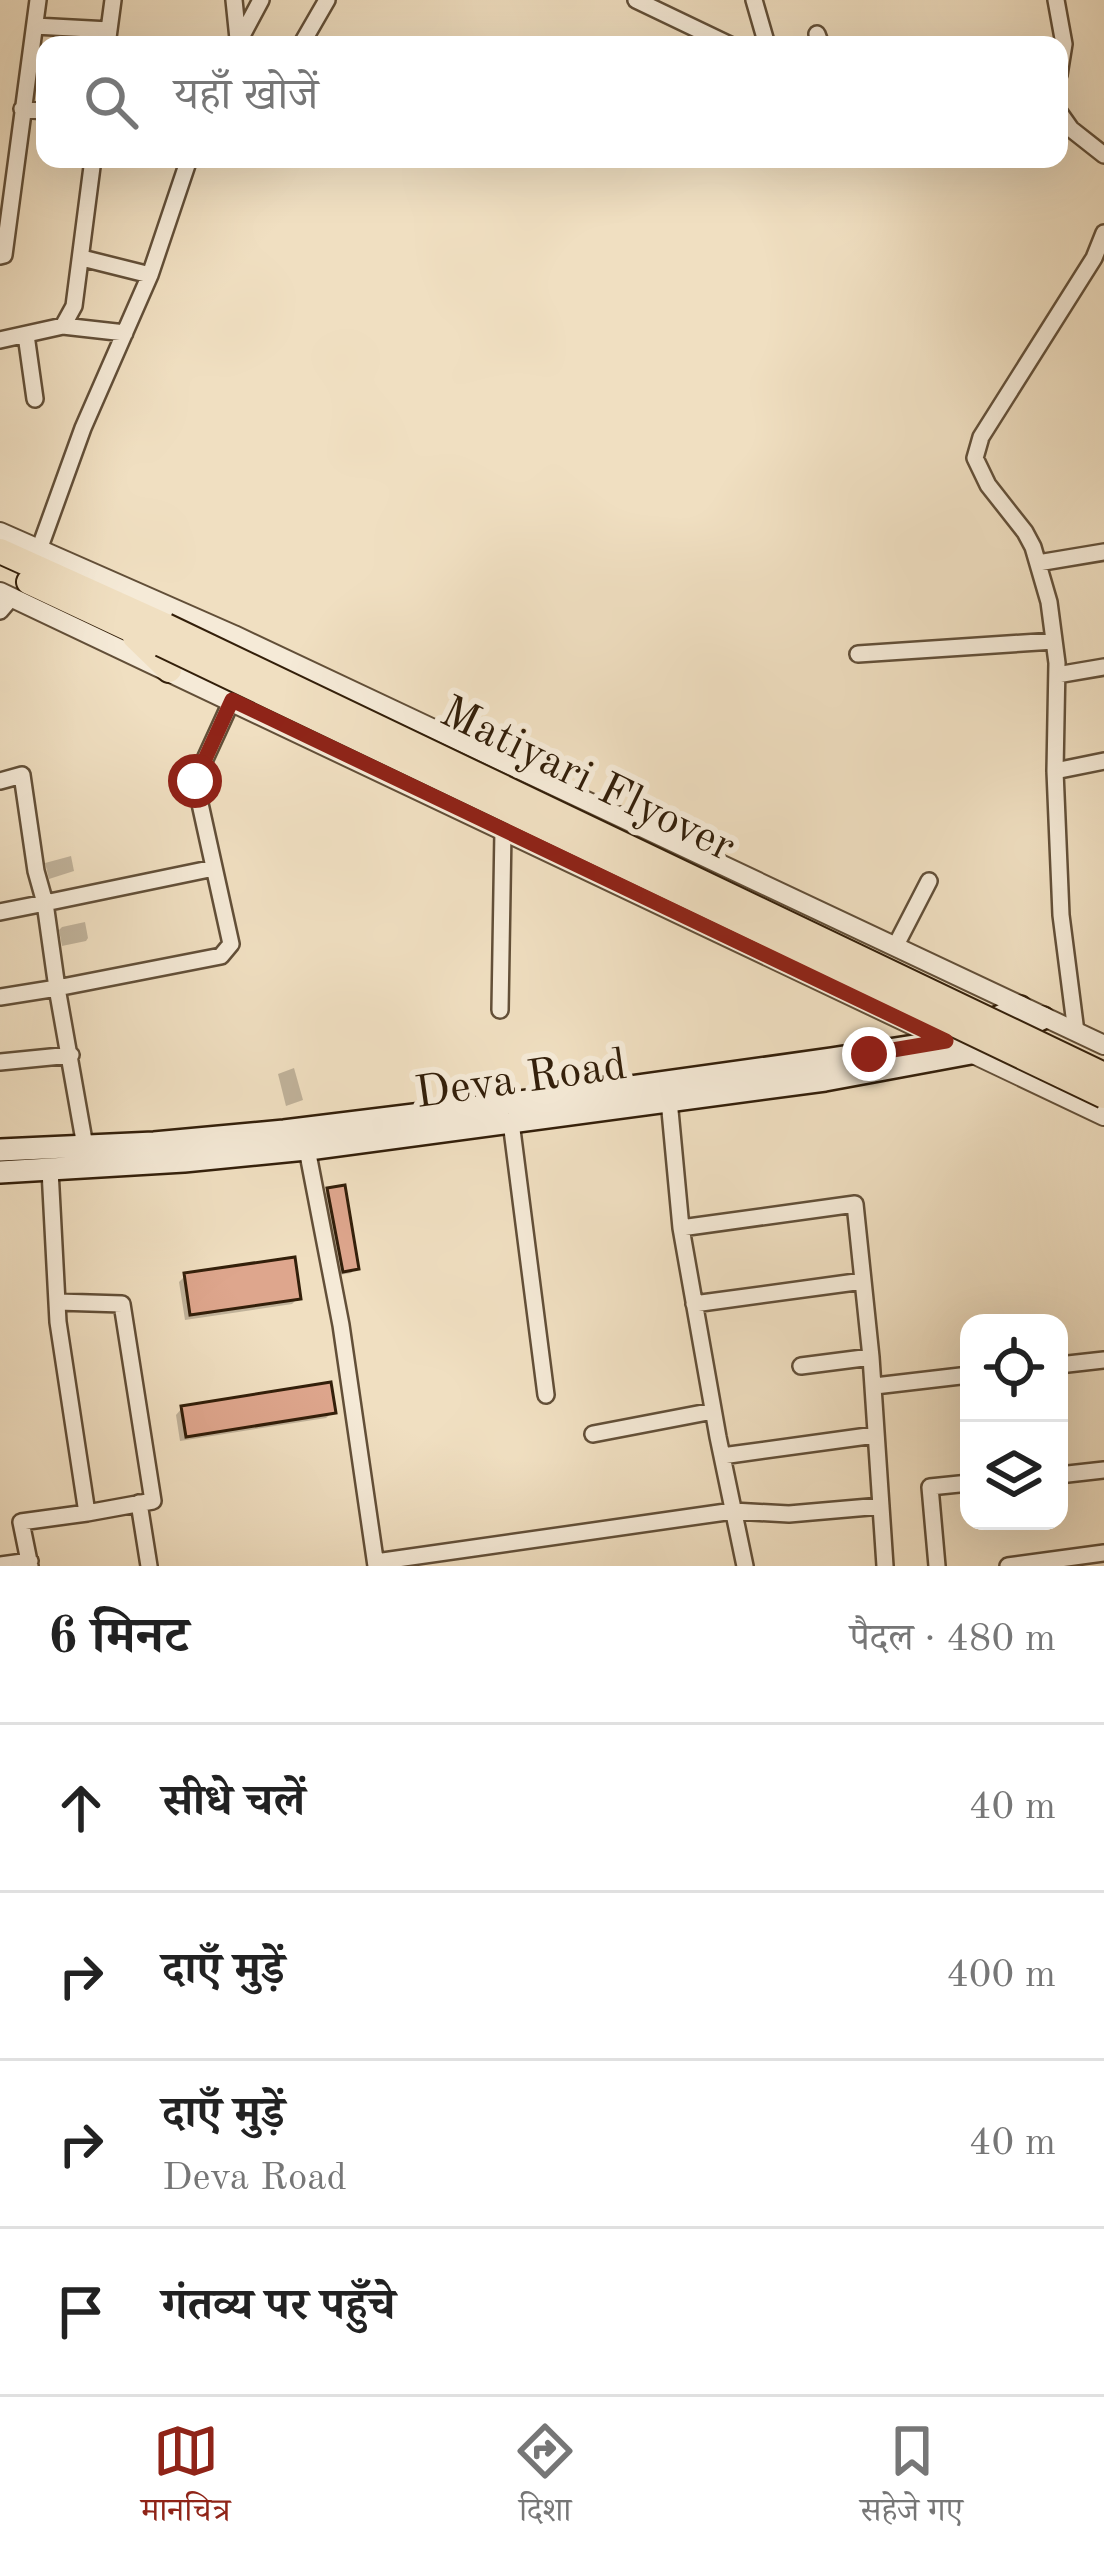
<!DOCTYPE html>
<html lang="hi">
<meta charset="utf-8">
<style>
:root{--surface:#fff;--page:#f6f6f6;--text:#222;--muted:#767676;--line:#e0e0e0;--accent:#8f2418}
body{margin:0;font-family:"Old Standard TT","Noto Serif Devanagari",serif;background:var(--page);color:var(--text)}
.controls{position:absolute;right:36px;bottom:36px;display:grid;overflow:hidden;border-radius:24px;box-shadow:0 12px 48px #0002}
.controls button{width:108px;height:108px;display:grid;place-items:center;padding:0;border:0;border-bottom:3px solid var(--line);background:var(--surface);color:var(--text);font:60px sans-serif}
.stop{position:absolute;width:36px;height:36px;margin:-27px;border:9px solid #8f2418;border-radius:50%;background:#fff}
.stop.end{background:#8f2418;border-color:#fff;box-shadow:0 3px 12px #0008}
.list{margin:0;padding:0;list-style:none}
h2{display:flex;justify-content:space-between;align-items:center;height:156px;margin:0;padding:0 48px;font-size:51px}
h2 small{font-size:39px;font-weight:400;color:var(--muted)}
.list li{display:grid;grid-template-columns:78px 1fr auto;gap:36px;align-items:center;box-sizing:border-box;height:168px;padding:0 48px;border-top:3px solid var(--line)}
.list b{display:block;font-size:45px;white-space:nowrap}
.list p{margin:0;font-size:39px;white-space:nowrap;color:var(--muted)}
.list em{font-size:39px;font-style:normal;color:var(--muted)}
.icon{flex:none;width:66px;height:66px;fill:none;stroke:currentColor;stroke-width:2;stroke-linecap:round;stroke-linejoin:round}
.map{position:relative;flex:none;width:1104px;height:1566px;overflow:hidden}
.search{position:absolute;background:var(--surface);box-shadow:0 12px 48px #0002;left:36px;right:36px;top:36px;height:132px;display:flex;align-items:center;gap:30px;box-sizing:border-box;padding:0 42px;border-radius:24px;color:var(--muted);font-size:45px}
.sheet{height:828px;background:var(--surface)}
nav{display:flex;justify-content:space-around;align-items:center;box-sizing:border-box;height:168px;border-top:3px solid var(--line);background:var(--surface);font-size:33px;color:var(--muted)}
nav a{display:grid;justify-items:center;gap:6px}
nav .on{color:var(--accent)}
.map>svg:first-child{display:block}
.shadow{fill:#0003}
.building{fill:#dea68d;stroke:#331f0a;stroke-width:3}
.lines{fill:none;stroke-linecap:round;stroke-linejoin:round}
.minor-casing{stroke:#624f38;stroke-width:20}
.tertiary-casing{stroke:#624f38;stroke-width:22}
.secondary-casing{stroke:#331f0a;stroke-width:26}
.trunk-casing{stroke:#331f0a;stroke-width:28}
.minor{stroke:#f5ead7;stroke-width:15}
.tertiary{stroke:#f5ead7;stroke-width:18}
.secondary{stroke:#f5ead7;stroke-width:21}
.trunk{stroke:#f0dfc1;stroke-width:24}
.trunk-bridge-casing{stroke:#331f0a;stroke-width:28;stroke-linecap:butt}
.trunk-bridge{stroke:#f0dfc1;stroke-width:24}
.route{stroke:#8f2418;stroke-width:15}
.labels{text-anchor:middle;dominant-baseline:central;stroke-width:12;stroke-linejoin:round;paint-order:stroke}
.street-label{font-size:45px;fill:#331f0a;stroke:#f5ead7}
</style>
<div class="map">
<svg width="1104" height="1566" viewBox="0 0 1104 1566">
<rect width="100%" height="100%" fill="#f0dfc1"/>
<filter id="stains"><feTurbulence type="fractalNoise" baseFrequency=".00167" numOctaves="4"/><feColorMatrix values="0 0 0 0 .2 0 0 0 0 .09 0 0 0 0 .02 0 0 0 .5 -.17"/></filter>
<radialGradient id="worn" r=".72"><stop offset=".6" stop-color="#630" stop-opacity="0"/><stop offset="1" stop-color="#630" stop-opacity=".3"/></radialGradient>
<!-- shadow -->
<path class="shadow" d="M71,856L74,871L49,879L45,863Z
M85,922L88,938L86,941L62,946L59,930L62,927Z
M294,1068L303,1100L286,1106L278,1074Z
M328,1191L356,1268L351,1273L339,1275L324,1195Z
M185,1276L298,1298L292,1304L185,1320L179,1282Z
M182,1408L333,1412L326,1418L180,1441L176,1415Z"/>
<!-- building -->
<path class="building" d="M345,1185L359,1269L343,1272L327,1188Z
M295,1257L301,1299L190,1315L184,1273Z
M331,1382L336,1413L186,1437L181,1406Z"/>
<g class="lines">
<defs>
<path id="minor" d="M234,0L238,39
M636,0L730,45
M754,0L767,45
M1056,0L1064,44L1059,75
M35,26L109,30
M817,34L821,45
M107,45L113,0
M237,45L261,0
M301,45L327,0
M22,109L45,111
M1059,112L1071,129L1104,155
M0,256L4,255L38,0
M82,258L150,275
M63,326L74,306L93,159
M26,335L35,399
M0,340L63,326L125,333
M36,558L83,428L150,275L189,159
M1038,563L1104,552
M0,611L12,597
M858,654L1054,641
M1057,675L1104,667
M1055,771L1104,761
M0,781L22,775L36,871L45,903L214,868
M0,912L45,903L57,988L0,997
M896,945L929,881
M500,1010L503,830
M1076,1032L1061,915L1055,771L1057,663L1049,602L1033,547L1025,532L988,485L975,458L981,437L1094,258L1104,233
M0,1062L71,1055
M669,1100L681,1228L718,1437L745,1566
M511,1122L546,1395
M85,1146L57,988L221,956L231,944L195,781L232,700
M307,1149L341,1325L376,1566
M50,1170L58,1322L87,1513L153,1501L122,1304L58,1302
M681,1228L855,1204L871,1357
M694,1304L863,1281
M1059,1365L1104,1360
M801,1366L871,1357L885,1566
M875,1386L969,1375
M593,1434L713,1411
M722,1456L875,1435
M1059,1475L1104,1470
M139,1503L149,1566
M376,1562L733,1511L789,1514L881,1506
M0,1565L30,1561
M30,1566L21,1522L87,1513
M937,1566L930,1487L969,1483
M1008,1566L1104,1553"/>
<path id="tertiary" d="M0,532L234,635L1104,1045
M0,592L1104,1116"/>
<path id="secondary" d="M0,1150L154,1143L284,1131L552,1098L832,1059L946,1041L1020,1007
M0,1172L184,1161L316,1148L825,1080L971,1053L1043,1018"/>
<path id="trunk" d="M0,551L166,626
M29,582L161,644
M135,637L169,670"/>
</defs>
<!-- minor casing -->
<use href="#minor" class="minor-casing"/>
<!-- tertiary casing -->
<use href="#tertiary" class="tertiary-casing"/>
<!-- secondary casing -->
<use href="#secondary" class="secondary-casing"/>
<!-- trunk casing -->
<use href="#trunk" class="trunk-casing"/>
<!-- minor -->
<use href="#minor" class="minor"/>
<!-- tertiary -->
<use href="#tertiary" class="tertiary"/>
<!-- secondary -->
<use href="#secondary" class="secondary"/>
<!-- trunk -->
<use href="#trunk" class="trunk"/>
<defs>
<path id="trunk-bridge" d="M166,626L1104,1075
M161,644L1104,1096"/>
</defs>
<!-- trunk-bridge casing -->
<use href="#trunk-bridge" class="trunk-bridge-casing"/>
<!-- trunk-bridge -->
<use href="#trunk-bridge" class="trunk-bridge"/>
</g>
<g class="lines">
<!-- route -->
<path class="route" d="M195,781L232,700L946,1041L869,1054"/>
</g>
<g class="labels">
<!-- street labels -->
<g class="street-label">
<text transform="translate(587 781) rotate(26)">Matiyari Flyover</text>
<text transform="translate(521 1081) rotate(-8)">Deva Road</text>
</g>
</g>
<rect width="100%" height="100%" filter="url(#stains)"/>
<rect width="100%" height="100%" fill="url(#worn)"/>
</svg>
<div class="controls">
<button><svg class="icon" aria-label="locate" viewBox="0 0 24 24"><circle cx="12" cy="12" r="6"/><path d="M12 2v4M12 18v4M2 12h4M18 12h4"/></svg></button>
<button><svg class="icon" aria-label="layers" viewBox="0 0 24 24"><path d="M12 4l9 5-9 5-9-5zM3 14l9 5 9-5"/></svg></button>
</div>
<div class="stop" style="left:195px;top:781px"></div>
<div class="stop end" style="left:869px;top:1054px"></div>
<div class="search"><svg class="icon" aria-label="search" viewBox="0 0 24 24"><circle cx="10" cy="10" r="6"/><path d="M15 15l6 6"/></svg>यहाँ खोजें</div>
</div>
<section class="sheet">
<h2>6 मिनट<small>पैदल · 480 m</small></h2>
<ul class="list">
<li><svg class="icon" aria-label="ahead" viewBox="0 0 24 24"><path d="M12 20V5M6 11l6-6 6 6"/></svg><div><b>सीधे चलें</b></div><em>40 m</em></li>
<li><svg class="icon" aria-label="right" viewBox="0 0 24 24"><path d="M7 20v-9h11M14 6l5 5-5 5"/></svg><div><b>दाएँ मुड़ें</b></div><em>400 m</em></li>
<li><svg class="icon" aria-label="right" viewBox="0 0 24 24"><path d="M7 20v-9h11M14 6l5 5-5 5"/></svg><div><b>दाएँ मुड़ें</b><p>Deva Road</p></div><em>40 m</em></li>
<li><svg class="icon" aria-label="arrive" viewBox="0 0 24 24"><path d="M6 21V4h12l-3 4 3 4H6"/></svg><div><b>गंतव्य पर पहुँचे</b></div></li>
</ul>
</section>
<nav>
<a class="on"><svg class="icon" aria-label="map" viewBox="0 0 24 24"><path d="M3 6l6-2 6 2 6-2v14l-6 2-6-2-6 2zM9 4v14M15 6v14"/></svg>मानचित्र</a>
<a><svg class="icon" aria-label="directions" viewBox="0 0 24 24"><path d="M12 3l9 9-9 9-9-9zM9 14v-3h6M13 9l2 2-2 2"/></svg>दिशा</a>
<a><svg class="icon" aria-label="saved" viewBox="0 0 24 24"><path d="M7 4h10v16l-5-4-5 4z"/></svg>सहेजे गए</a>
</nav>
